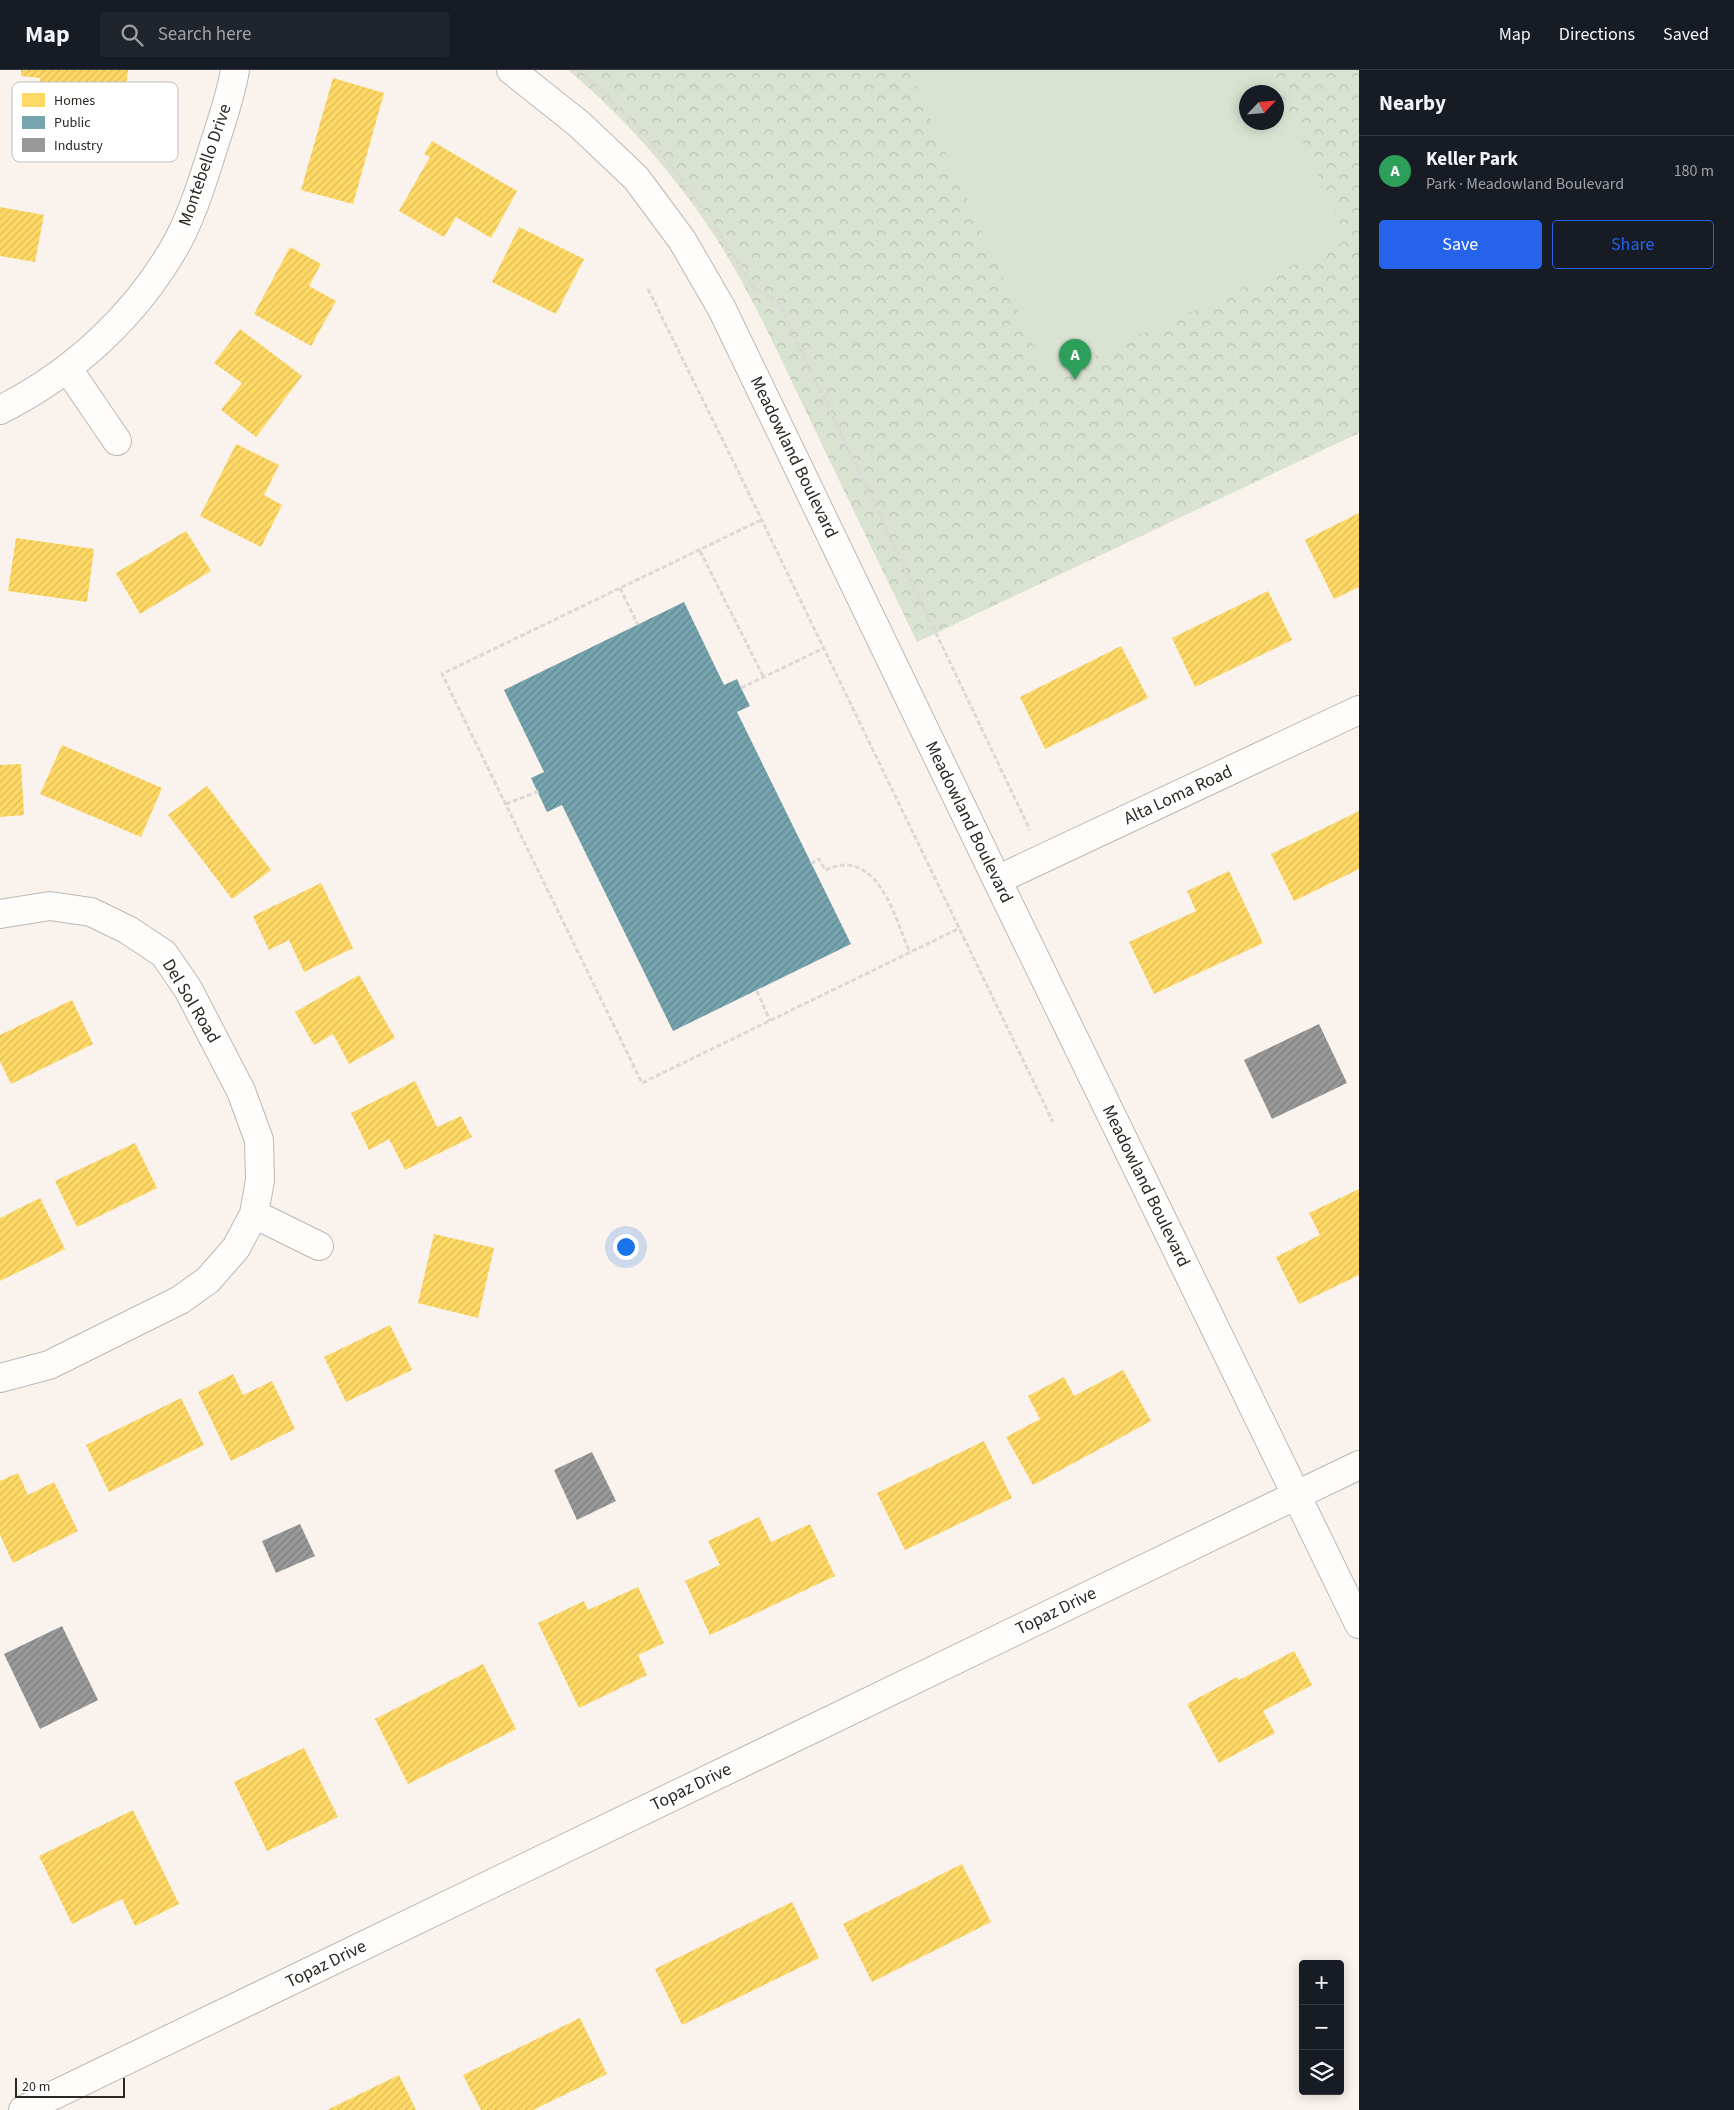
<!DOCTYPE html>
<meta charset="utf-8">
<style>
:root{--surface:#171b24;--page:#20242c;--text:#f1f3f6;--muted:#9ea1a6;--line:#363941;--accent:#2563eb}
body{margin:0;font-family:"Source Sans 3",sans-serif;background:var(--page);color:var(--text)}
.controls{position:absolute;right:15px;bottom:15px;display:grid;overflow:hidden;border-radius:5px;box-shadow:0 2px 12px #0003}
.controls button{width:45px;height:45px;display:grid;place-items:center;padding:0;border:0;border-bottom:1px solid var(--line);background:var(--surface);color:var(--text);font:25px sans-serif}
.compass{position:absolute;left:1239px;top:15px;width:45px;height:45px;border-radius:50%;background:var(--surface);box-shadow:0 2px 12px #0003;rotate:64deg}
.scale{position:absolute;left:15px;bottom:12px;width:110px;box-sizing:border-box;padding-left:5px;border:2px solid #2c2723;border-top:0;font-size:14px;line-height:18px;white-space:nowrap;color:#2c2723;-webkit-text-stroke:4px #fff;paint-order:stroke}
.you{position:absolute;left:625px;top:1176px;width:18px;height:18px;margin:-12px;border:4px solid #fff;border-radius:50%;background:#1a73e8;box-shadow:0 0 0 8px #1a73e833}
.badge{display:grid;place-items:center;width:32px;height:32px;border-radius:50%;background:var(--accent);color:#fff;font-size:16px;font-weight:700}
.pin{position:absolute;translate:-50% -41px;filter:drop-shadow(0 1px 2px #0008)}
.pin::after{content:'';position:absolute;top:26px;width:18px;height:15px;background:inherit;clip-path:polygon(0 0,100% 0,50% 100%)}
.list{margin:0;padding:0;list-style:none}
h2{display:flex;justify-content:space-between;align-items:center;height:65px;margin:0;padding:0 20px;font-size:21px}
h2 small{font-size:16px;font-weight:400;color:var(--muted)}
.list li{display:grid;grid-template-columns:32px 1fr auto;gap:15px;align-items:center;box-sizing:border-box;height:70px;padding:0 20px;border-top:1px solid var(--line)}
.list b{display:block;font-size:19px;white-space:nowrap}
.list p{margin:0;font-size:16px;white-space:nowrap;color:var(--muted)}
.list em{font-size:16px;font-style:normal;color:var(--muted)}
.actions{display:flex;gap:10px;padding:15px 20px}
.actions a{flex:1;padding:11px 0;border:1px solid var(--accent);border-radius:5px;text-align:center;font-size:18px;color:var(--accent)}
.actions .main{background:var(--accent);color:#fff}
.icon{flex:none;width:28px;height:28px;fill:none;stroke:currentColor;stroke-width:2;stroke-linecap:round;stroke-linejoin:round}
.map{position:relative;flex:none;width:1359px;height:2040px;overflow:hidden}
header{display:flex;align-items:center;gap:30px;box-sizing:border-box;height:70px;padding:0 25px;background:var(--surface);border-bottom:1px solid var(--line)}
header strong{font-size:24px}
nav{display:flex;gap:28px;margin-inline-start:auto;font-size:18px}
.search{width:350px;height:45px;background:var(--page);display:flex;align-items:center;gap:12px;box-sizing:border-box;padding:0 18px;border-radius:5px;color:var(--muted);font-size:19px}
main{display:flex}
aside{flex:1;background:var(--surface)}
.map>svg:first-child{display:block}
.forest{fill:url(#forest-crowns);fill-rule:evenodd}
.pitch{fill:#dae3d2;fill-rule:evenodd}
.homes{fill:url(#homes-hatch)}
.public{fill:url(#public-hatch)}
.industry{fill:url(#industry-hatch)}
.lines{fill:none;stroke-linecap:round;stroke-linejoin:round}
.minor-casing{stroke:#bdb8b3;stroke-width:30}
.path{stroke:#dbd9d7;stroke-width:3;stroke-dasharray:5 2.5;stroke-linecap:butt}
.minor{stroke:#fefdfc;stroke-width:28}
.labels{text-anchor:middle;dominant-baseline:central;stroke-width:5;stroke-linejoin:round;paint-order:stroke}
.street-label{font-size:18px;fill:#2c2723;stroke:#fff}
.key{fill:#fff;stroke:#c0bebd;stroke-width:1}
.key-label{font-size:14px;fill:#2c2723}
</style>
<header>
<strong>Map</strong>
<div class="search"><svg class="icon" aria-label="search" viewBox="0 0 24 24"><circle cx="10" cy="10" r="6"/><path d="M15 15l6 6"/></svg>Search here</div>
<nav><a>Map</a><a>Directions</a><a>Saved</a></nav>
</header>
<main>
<div class="map">
<svg width="1359" height="2040" viewBox="0 0 1359 2040">
<defs>
<pattern id="forest-crowns" width="20" height="18" patternUnits="userSpaceOnUse" patternTransform="scale(1.25)"><rect width="20" height="18" fill="#dae3d2"/><path d="M2 6a3 3 0 1 1 6 0M12 15a3 3 0 1 1 6 0" fill="none" stroke="#bbc3b4"/></pattern>
<pattern id="homes-hatch" width="6" height="6" patternUnits="userSpaceOnUse" patternTransform="scale(1.25)"><rect width="6" height="6" fill="#ffd966"/><path d="M-1 1l2-2M0 6l6-6M5 7l2-2" fill="none" stroke="#dbba58"/></pattern>
<pattern id="public-hatch" width="6" height="6" patternUnits="userSpaceOnUse" patternTransform="scale(1.25)"><rect width="6" height="6" fill="#76a5af"/><path d="M-1 1l2-2M0 6l6-6M5 7l2-2" fill="none" stroke="#61868e"/></pattern>
<pattern id="industry-hatch" width="6" height="6" patternUnits="userSpaceOnUse" patternTransform="scale(1.25)"><rect width="6" height="6" fill="#999"/><path d="M-1 1l2-2M0 6l6-6M5 7l2-2" fill="none" stroke="#7d7d7c"/></pattern>
</defs>
<rect width="100%" height="100%" fill="#faf3ed"/>
<!-- forest -->
<path class="forest" d="M568,0H1359V363L917,572C882,499 847,427 812,354C784,296 757,235 723,179C681,112 629,51 568,0ZM1246,22H1276V52H1246Z"/>
<!-- pitch -->
<path class="pitch" d="M908,0H1270L1348,170L1048,307ZM1246,22H1276V52H1246Z"/>
<!-- homes -->
<path class="homes" d="M21,0H128L123,41L38,31L40,8L21,6Z
M333,8L384,23L353,134L301,120Z
M432,71L517,121L491,168L456,147L444,167L399,141L430,87L424,84Z
M0,137L44,145L35,192L0,186Z
M519,157L584,189L556,244L492,212Z
M290,177L321,194L309,216L336,231L311,276L254,244Z
M240,259L302,306L256,367L221,340L242,313L214,293Z
M236,374L279,395L264,425L282,435L261,477L200,446Z
M1359,443V517L1334,529L1305,470Z
M186,461L211,501L140,544L116,503Z
M16,468L94,479L87,532L8,521Z
M1268,521L1292,570L1195,617L1172,568Z
M1121,576L1148,628L1045,679L1020,627Z
M62,675L162,718L141,767L40,724Z
M21,694L24,745L0,747V695Z
M207,716L271,800L232,829L168,745Z
M1359,741V799L1294,831L1271,784Z
M1229,801L1263,873L1154,924L1129,872L1196,841L1187,821Z
M321,813L353,878L304,902L289,870L269,880L253,846Z
M359,905L395,968L349,994L333,964L314,975L295,942Z
M72,930L93,974L11,1014L0,991V965Z
M415,1011L437,1057L461,1046L472,1067L405,1100L389,1069L369,1080L351,1043Z
M135,1073L157,1118L77,1157L55,1111Z
M1359,1119V1205L1299,1234L1276,1187L1320,1165L1309,1143Z
M40,1128L65,1179L0,1211V1148Z
M434,1164L494,1178L478,1248L418,1233Z
M390,1255L412,1300L346,1332L324,1287Z
M1123,1300L1151,1351L1033,1415L1006,1367L1040,1349L1028,1326L1064,1307L1074,1326Z
M233,1304L243,1325L272,1311L295,1359L231,1391L198,1322Z
M181,1328L204,1375L109,1422L86,1375Z
M984,1371L1012,1428L905,1480L877,1423Z
M18,1403L28,1425L54,1412L78,1461L13,1493L0,1465V1411Z
M759,1447L771,1472L810,1454L835,1506L710,1565L685,1511L720,1495L708,1471Z
M638,1517L664,1573L638,1585L647,1605L579,1638L538,1553L584,1531L588,1540Z
M1294,1581L1312,1615L1263,1641L1275,1663L1219,1693L1187,1634L1237,1607L1239,1610Z
M483,1594L516,1659L408,1714L375,1649Z
M304,1678L338,1747L267,1781L234,1712Z
M133,1740L179,1834L135,1856L122,1829L72,1854L39,1786Z
M962,1794L991,1852L872,1912L843,1854Z
M792,1832L819,1888L682,1955L655,1899Z
M580,1948L607,2004L533,2040H481L463,2005Z
M399,2005L416,2040H327Z"/>
<!-- public -->
<path class="public" d="M684,532L724,615L737,609L741,618L750,636L737,642L851,874L673,961L562,735L547,742L531,708L544,702L504,620Z"/>
<!-- industry -->
<path class="industry" d="M1319,954L1347,1013L1272,1049L1244,990Z
M592,1382L616,1431L577,1450L554,1400Z
M300,1454L315,1486L276,1503L262,1471Z
M62,1556L98,1630L40,1659L4,1584Z"/>
<g class="lines">
<defs>
<path id="minor" d="M511,0L579,54L636,108L682,170L722,239L997,810L1359,1554
M68,299L117,371
M0,340C74,303 139,243 179,169C195,138 205,103 216,69C223,47 231,24 235,0
M997,810L1359,640
M0,844L50,836L91,842L128,860L164,884L188,919L241,1021L259,1070L260,1110L254,1144L236,1178L208,1210L180,1230L49,1295L0,1308
M254,1144L319,1176
M23,2040L1359,1395"/>
</defs>
<!-- minor casing -->
<use href="#minor" class="minor-casing"/>
<!-- path -->
<path class="path" d="M578,0C626,42 669,88 704,141
M716,158L753,217L778,232L1030,760
M648,219L738,401L1053,1052
M761,450L442,604L642,1013L960,858
M700,481L764,608
M620,518L638,555
M741,618L824,578
M506,734L539,721
M811,794L819,789L825,800C831,798 838,795 844,795C883,794 897,854 910,883
M757,921L770,951"/>
<!-- minor -->
<use href="#minor" class="minor"/>
</g>
<g class="labels">
<!-- street labels -->
<g class="street-label">
<text transform="translate(205 95) rotate(-71)">Montebello Drive</text>
<text transform="translate(794 387) rotate(64)">Meadowland Boulevard</text>
<text transform="translate(1178 725) rotate(-25)">Alta Loma Road</text>
<text transform="translate(969 752) rotate(64)">Meadowland Boulevard</text>
<text transform="translate(191 931) rotate(59)">Del Sol Road</text>
<text transform="translate(1146 1116) rotate(64)">Meadowland Boulevard</text>
<text transform="translate(1056 1541) rotate(-26)">Topaz Drive</text>
<text transform="translate(691 1717) rotate(-26)">Topaz Drive</text>
<text transform="translate(326 1894) rotate(-26)">Topaz Drive</text>
</g>
</g>
<!-- legend -->
<rect x="12" y="12" width="166" height="80" rx="8" class="key"/>
<rect x="22" y="23" width="23" height="14" fill="#ffd966"/>
<rect x="22" y="46" width="23" height="13" fill="#76a5af"/>
<rect x="22" y="68" width="23" height="14" fill="#999"/>
<g class="key-label">
<text x="54" y="35">Homes</text>
<text x="54" y="57">Public</text>
<text x="54" y="80">Industry</text>
</g>
</svg>
<div class="controls">
<button>+</button>
<button>−</button>
<button><svg class="icon" aria-label="layers" viewBox="0 0 24 24"><path d="M12 4l9 5-9 5-9-5zM3 14l9 5 9-5"/></svg></button>
</div>
<svg class="compass" viewBox="-18 -18 36 36"><path d="M0-13l5 13h-10z" fill="#e53935"/><path d="M0 13l5-13h-10z" fill="#9ea1a6"/></svg>
<div class="scale">20 m</div>
<div class="you"></div>
<div class="pin badge" style="left:1075px;top:310px;background:#2e9e5b">A</div>
</div>
<aside>
<h2>Nearby<small></small></h2>
<ul class="list">
<li><span class="badge" style="background:#2e9e5b">A</span><div><b>Keller Park</b><p>Park · Meadowland Boulevard</p></div><em>180 m</em></li>
</ul>
<div class="actions"><a class="main">Save</a><a>Share</a></div>
</aside>
</main>
